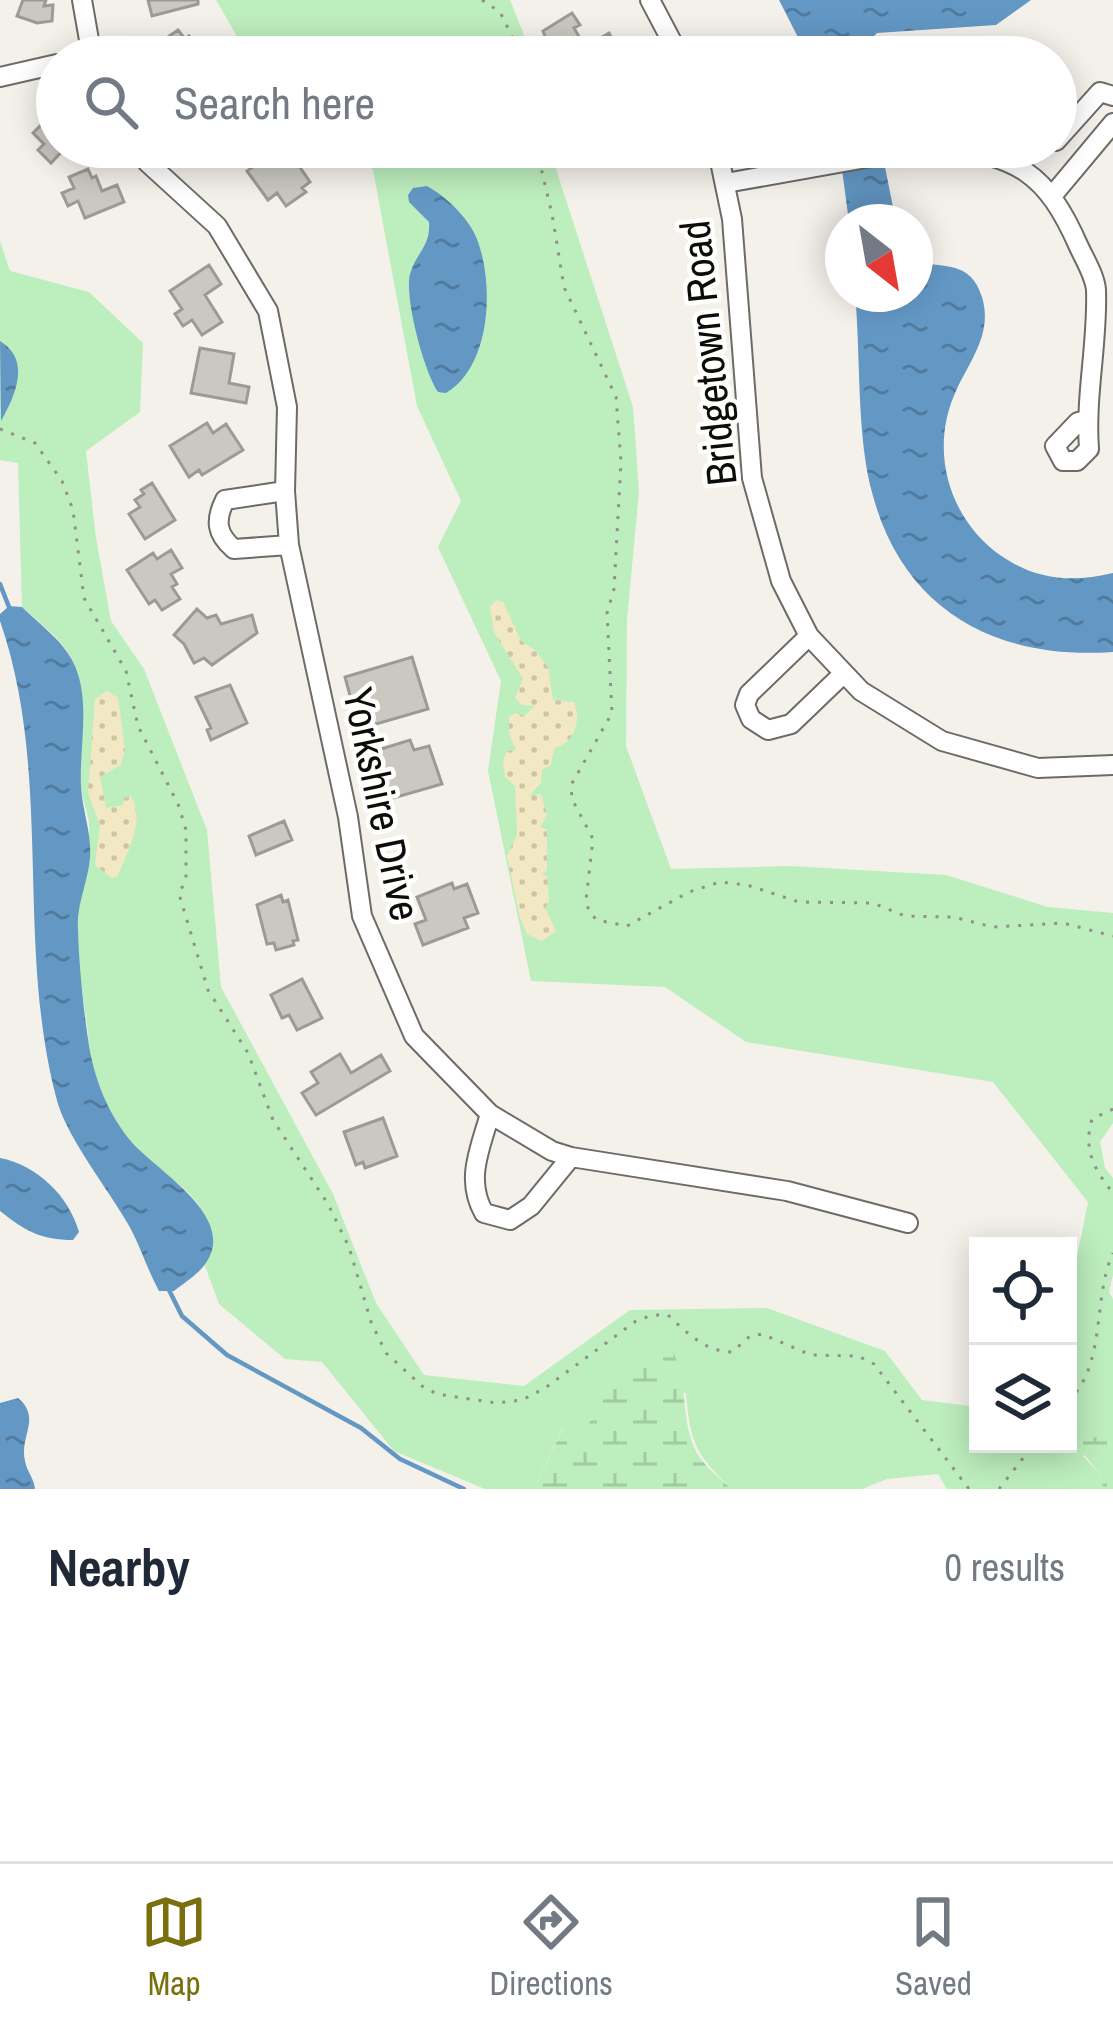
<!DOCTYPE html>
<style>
:root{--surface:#fff;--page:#f6f6f7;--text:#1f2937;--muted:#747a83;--line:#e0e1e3;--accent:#7a6f0d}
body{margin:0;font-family:"Archivo Narrow",sans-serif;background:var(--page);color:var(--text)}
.controls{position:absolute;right:36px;bottom:36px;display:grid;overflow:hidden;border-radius:0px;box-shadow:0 6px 30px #0003}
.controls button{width:108px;height:108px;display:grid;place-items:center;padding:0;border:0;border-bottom:3px solid var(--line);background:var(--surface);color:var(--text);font:60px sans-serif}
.compass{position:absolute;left:825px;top:204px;width:108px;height:108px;border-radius:50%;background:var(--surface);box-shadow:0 6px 30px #0003;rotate:149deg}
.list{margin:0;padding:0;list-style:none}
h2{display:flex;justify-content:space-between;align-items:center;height:156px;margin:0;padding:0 48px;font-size:51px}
h2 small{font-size:39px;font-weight:400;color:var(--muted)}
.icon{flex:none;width:66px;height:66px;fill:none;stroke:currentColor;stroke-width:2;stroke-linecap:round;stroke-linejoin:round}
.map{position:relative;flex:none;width:1113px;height:1489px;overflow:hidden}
.search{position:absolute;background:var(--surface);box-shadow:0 6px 30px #0003;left:36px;right:36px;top:36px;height:132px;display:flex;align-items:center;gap:30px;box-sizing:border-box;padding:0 42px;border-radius:66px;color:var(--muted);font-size:45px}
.sheet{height:372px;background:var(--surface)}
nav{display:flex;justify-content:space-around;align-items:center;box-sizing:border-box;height:168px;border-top:3px solid var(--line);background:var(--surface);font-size:33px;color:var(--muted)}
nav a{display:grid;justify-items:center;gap:6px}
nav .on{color:var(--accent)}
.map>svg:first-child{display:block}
.green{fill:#bdeebd}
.wetland{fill:url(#wetland-marsh)}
.sand{fill:url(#sand-dots)}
.water{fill:url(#water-ripples)}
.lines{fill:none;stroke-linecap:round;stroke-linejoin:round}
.stream{stroke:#6398c5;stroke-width:4.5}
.building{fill:#cbc8c2;stroke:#9d9a95;stroke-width:3}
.minor-casing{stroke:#6e6b66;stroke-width:22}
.path{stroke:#918f8b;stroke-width:3;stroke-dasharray:3 9;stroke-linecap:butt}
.minor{stroke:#fff;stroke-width:18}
.labels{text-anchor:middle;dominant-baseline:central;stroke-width:9;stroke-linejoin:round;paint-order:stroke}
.street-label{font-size:42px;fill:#0c0c0a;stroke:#fffffd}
</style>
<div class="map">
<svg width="1113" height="1489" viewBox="0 0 1113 1489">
<defs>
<pattern id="wetland-marsh" width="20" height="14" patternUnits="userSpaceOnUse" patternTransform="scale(3)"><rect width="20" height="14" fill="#bdeebd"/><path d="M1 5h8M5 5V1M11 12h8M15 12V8" fill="none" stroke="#a1cba1"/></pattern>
<pattern id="sand-dots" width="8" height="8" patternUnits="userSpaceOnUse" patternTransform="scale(3)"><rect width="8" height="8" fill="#f2e8c3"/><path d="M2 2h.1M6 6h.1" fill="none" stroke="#cec6a6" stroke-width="1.8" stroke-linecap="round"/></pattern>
<pattern id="water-ripples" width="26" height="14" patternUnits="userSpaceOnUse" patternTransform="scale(3)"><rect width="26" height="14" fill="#6398c5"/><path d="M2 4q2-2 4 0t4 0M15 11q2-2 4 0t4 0" fill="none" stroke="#507a9e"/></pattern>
</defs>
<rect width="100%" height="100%" fill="#f4f1eb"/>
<!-- green -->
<path class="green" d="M216,0H510L533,57H249Z
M348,147H562L556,169L633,407L639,492L627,619L626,746L671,869L790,866L946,875L1048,907L1113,913V1123L1100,1142L1105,1168L1113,1178V1275L1109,1292L1113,1299V1438L1083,1456L1101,1475L1103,1489H947L938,1474L887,1479L862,1489H731C695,1452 691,1445 686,1394L634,1349L588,1425L563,1427L534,1489H485L394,1451L322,1362L285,1359L219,1304L205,1266C228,1200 166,1182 132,1143C106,1114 91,1072 88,1034C84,999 76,959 77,924C78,891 91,857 89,824C88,812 82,800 81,788C78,751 87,694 72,660C63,639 38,622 22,607L18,463L0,460V241L10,271L89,292L143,343L140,412L86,451L96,538L111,621L144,669L207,830L221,987L333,1194L376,1303L424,1375L524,1386L630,1310L767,1308L885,1351L922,1400L978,1407V1444H1068V1302L1088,1202L993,1082L746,1042L665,987L531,981L488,771L501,681L438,547L461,501L417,406L373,170Z"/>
<!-- wetland -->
<path class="wetland" d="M652,1340L667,1341C691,1376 678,1418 697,1453C704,1466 720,1478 731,1489H534L564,1426L588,1425L634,1348Z
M1087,1437L1113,1438V1489H1103L1101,1475L1078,1447Z"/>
<!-- sand -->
<path class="sand" d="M496,600L503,602L521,641L534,649L548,667L553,700L574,702C582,721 574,743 554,749L551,765L542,770L541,783L529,796L541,794L547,815L540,827L547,830V870L542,874L547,876L549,901L545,908L556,931L542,941L527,934L520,918L507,856L517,835L515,786L505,777L503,761L507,751L516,750L509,734V717L515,713L524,716L535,706L522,705L515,698L523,679L494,632L490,607Z
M107,691L118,698L125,749L121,765L100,777L106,808L123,805L124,798L131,796C146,820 127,852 118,876L112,878L95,865L100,826L88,792L95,699Z"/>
<!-- water -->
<path class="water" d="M779,0H1031L996,25L877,33L865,45L867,57H808Z
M839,147H881L896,222H849Z
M427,186C447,197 471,220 478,242C494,286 491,366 446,393L438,392C424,372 404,297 410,274C416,253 431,246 429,222L409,202L408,195L413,188Z
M915,261C943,269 970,259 982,297C993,334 970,360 956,391C929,449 948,518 1000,555C1036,580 1071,583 1113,573V652C999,660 905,613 873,496C856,437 861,357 855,294H915Z
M0,341C31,360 16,394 1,421Z
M9,606L22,607C38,623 61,639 72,660C92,697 79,745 81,786C82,810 92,833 90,858C88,882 76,905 78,930C79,964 83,1005 88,1039C93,1075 106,1110 129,1139C152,1169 245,1218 202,1268C195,1276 183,1284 174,1291H159C147,1269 140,1245 128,1224C109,1191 68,1138 58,1104C14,946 54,776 0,621V614Z
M0,1158C37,1165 69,1196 79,1232L73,1240C41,1240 25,1231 0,1211Z
M18,1398C42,1418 19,1436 25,1461C27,1472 34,1478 35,1489H0V1403Z"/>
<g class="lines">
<!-- stream -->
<path class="stream" d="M0,584L9,607
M168,1288L182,1316L227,1355L361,1428L400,1459L464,1489"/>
</g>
<!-- building -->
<path class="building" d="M23,0H46L44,6L53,5L52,21L37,23L17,16Z
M148,0H198V4L152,16Z
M572,13L580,25L574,28L585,47L609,33L618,49L604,57H553L543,31Z
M178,30L185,39L189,36L203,57H139Z
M49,117L57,126V147H66L51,163L38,150L44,144L33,133Z
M281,147H286L310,182L302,188L306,192L286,206L277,193L268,200L247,171Z
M88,169L92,178L96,176L102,191L117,185L124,202L85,218L78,201L68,206L62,193L74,188L69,177Z
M209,265L221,284L205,295L222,322L202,335L192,320L183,326L175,314L182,309L170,291Z
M200,348L234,354L229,383L249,387L246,403L191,393Z
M207,423L213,433L226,424L243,450L202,475L199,470L189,477L170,446Z
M152,483L175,520L145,539L129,514L140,507L135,500L144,494L141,490Z
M171,550L182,568L171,574L177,584L172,587L180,599L162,610L155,600L149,604L127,570L153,553L157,559Z
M197,609L207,618L216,615L221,624L252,615L257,633L212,665L204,658L194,663L184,644L174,635Z
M412,657L428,709L359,729L345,677Z
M230,685L247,723L211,740L207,730L211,728L196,697Z
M410,740L414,750L429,746L442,784L390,799L380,766L372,768L368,753Z
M284,821L292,840L256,855L249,836Z
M452,883L454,889L467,884L478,913L464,918L468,928L423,945L415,924L426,920L417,897Z
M281,895L283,902L288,900L298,940L293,941L294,945L276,950L274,943L267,944L257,905Z
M302,979L322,1018L297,1030L289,1015L282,1018L271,995Z
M340,1054L351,1073L381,1055L390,1071L316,1115L302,1093L318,1083L311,1072Z
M383,1118L397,1156L365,1168L363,1162L356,1165L344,1132Z"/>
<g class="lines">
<defs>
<path id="minor" d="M82,0L92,57
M650,0L680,57
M0,77L57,64
M1056,141L1100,92L1113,96
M139,147L148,163L217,226L268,311L287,407L285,491L289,545L348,817L362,916L414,1036L490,1114L552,1151L571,1157L787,1191L908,1223
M717,147L732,219L752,478L781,581L809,636L861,691L942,741L1038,768L1113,765
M938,147C1018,156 1046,172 1079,247C1085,260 1095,276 1096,290C1098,343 1085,395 1089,449L1077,461H1063L1055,446L1078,422L1087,420
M726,183L928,147
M1052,196L1113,123
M285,491L225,500C215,520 216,534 234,549L289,545
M809,636L749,694L745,705L751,719L768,730L791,724L842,675
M490,1114C480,1149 465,1180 484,1213L510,1220L531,1206L571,1157"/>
</defs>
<!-- minor casing -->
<use href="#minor" class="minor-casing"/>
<!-- path -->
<path class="path" d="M482,0L500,12L522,57
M536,147L552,214L564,287L616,397L621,462L614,589L607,613L612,713L571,785L572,799L593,839L586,900L589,912L597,920L627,926L689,892L720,882L747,885L799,902L873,903L905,916L953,917L993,927L1063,923L1113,936
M0,429L35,443L62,481L73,510L84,598L126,671L138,726L178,804L186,830V879L179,894L208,990L248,1053L273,1120L328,1204L349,1247L371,1322L386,1353L422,1386L437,1394L496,1403L522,1400L545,1388L636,1321L653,1315H668C687,1333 704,1351 732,1352L750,1336L762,1334L811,1355L858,1356L874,1364L969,1489
M1113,1109L1092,1119C1083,1150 1094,1169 1113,1193
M1068,1401C1107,1365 1092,1299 1113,1253
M999,1489L1034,1444"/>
<!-- minor -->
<use href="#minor" class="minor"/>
</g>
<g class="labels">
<!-- street labels -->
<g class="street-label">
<text transform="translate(708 353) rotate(-96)">Bridgetown Road</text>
<text transform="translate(382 804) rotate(78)">Yorkshire Drive</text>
</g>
</g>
</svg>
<div class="controls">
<button><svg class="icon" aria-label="locate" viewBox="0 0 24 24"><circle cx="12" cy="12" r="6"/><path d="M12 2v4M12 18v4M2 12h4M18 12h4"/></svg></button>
<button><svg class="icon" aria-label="layers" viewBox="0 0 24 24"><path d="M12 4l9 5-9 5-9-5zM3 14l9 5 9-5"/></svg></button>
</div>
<svg class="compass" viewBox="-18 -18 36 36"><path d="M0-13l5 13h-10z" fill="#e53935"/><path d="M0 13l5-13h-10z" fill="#747a83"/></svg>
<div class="search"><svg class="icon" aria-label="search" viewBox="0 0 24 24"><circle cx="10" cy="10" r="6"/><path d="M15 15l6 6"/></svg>Search here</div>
</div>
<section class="sheet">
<h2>Nearby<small>0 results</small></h2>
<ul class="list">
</ul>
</section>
<nav>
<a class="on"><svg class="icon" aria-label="map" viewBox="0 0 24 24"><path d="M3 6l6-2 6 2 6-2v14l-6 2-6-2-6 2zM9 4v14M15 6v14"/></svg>Map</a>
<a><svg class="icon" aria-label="directions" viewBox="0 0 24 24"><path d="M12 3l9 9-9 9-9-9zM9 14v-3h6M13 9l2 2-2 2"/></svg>Directions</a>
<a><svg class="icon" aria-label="saved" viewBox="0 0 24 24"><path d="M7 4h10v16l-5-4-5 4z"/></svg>Saved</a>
</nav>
